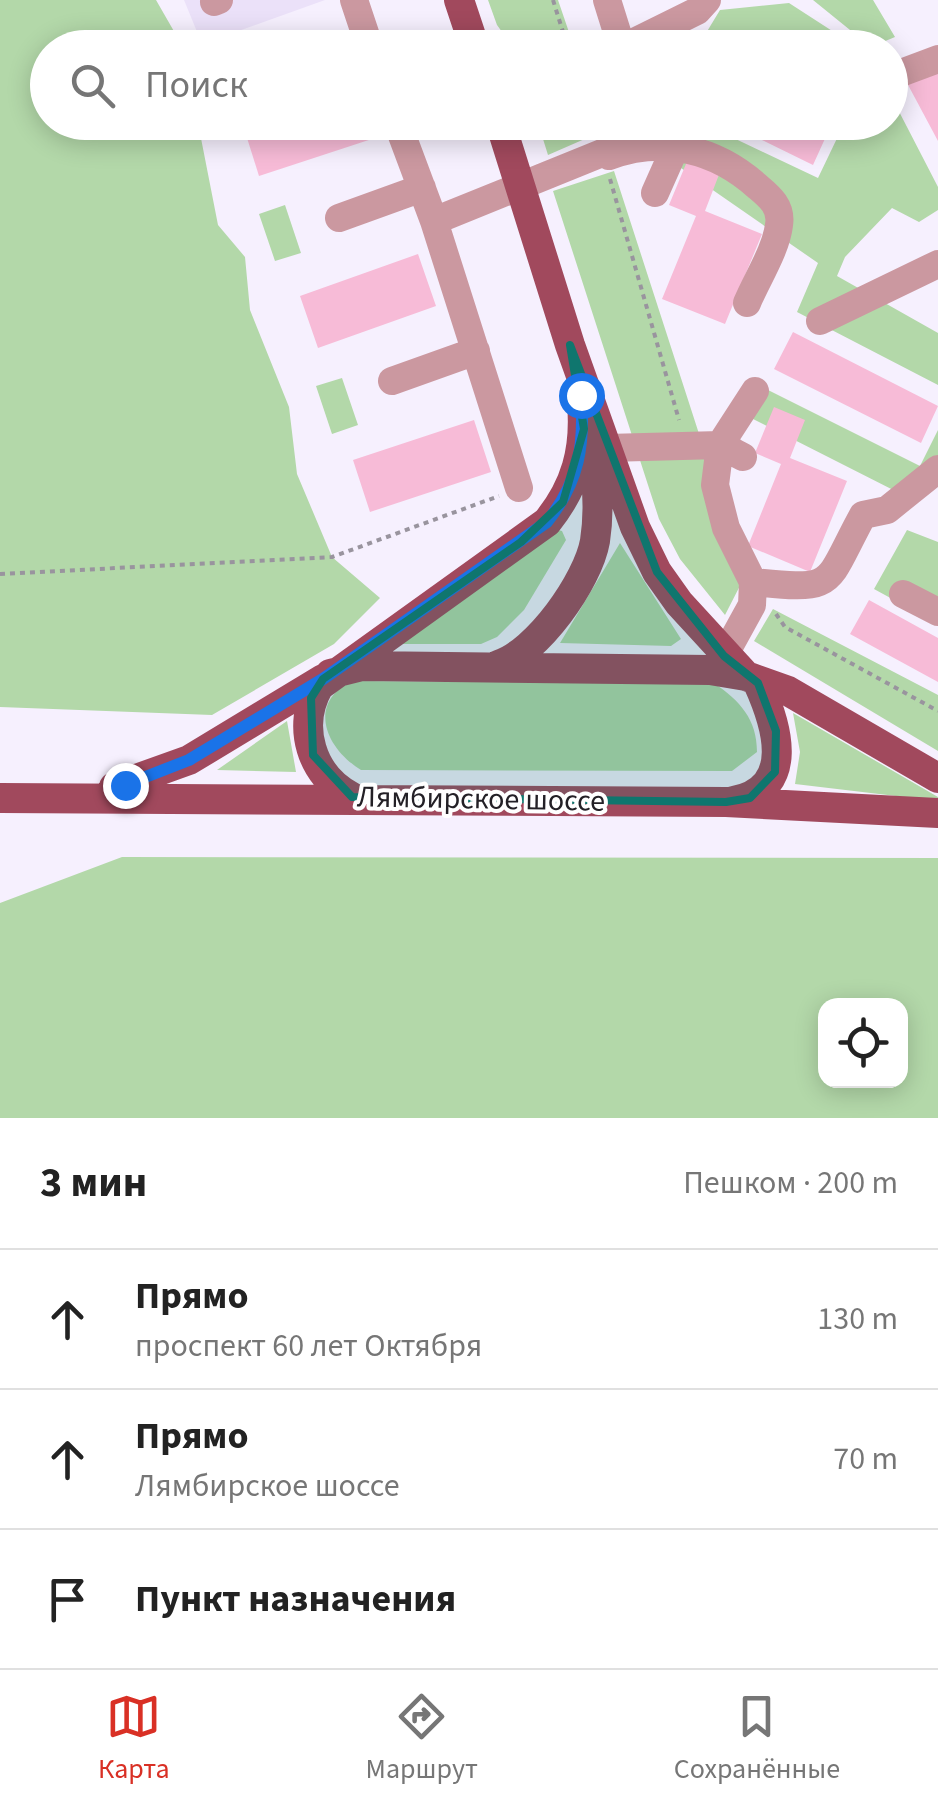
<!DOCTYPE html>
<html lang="ru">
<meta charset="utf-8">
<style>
:root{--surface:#fff;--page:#f2f2f2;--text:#222;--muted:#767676;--line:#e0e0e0;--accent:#d93025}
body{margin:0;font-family:"Source Sans 3",sans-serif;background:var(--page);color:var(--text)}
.controls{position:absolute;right:30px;bottom:30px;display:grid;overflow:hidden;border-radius:20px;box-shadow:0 5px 25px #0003}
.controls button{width:90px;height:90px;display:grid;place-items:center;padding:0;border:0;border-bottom:2px solid var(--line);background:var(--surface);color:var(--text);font:50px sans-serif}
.stop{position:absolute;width:30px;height:30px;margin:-22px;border:8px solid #1a73e8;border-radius:50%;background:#fff}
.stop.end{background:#1a73e8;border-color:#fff;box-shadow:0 2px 10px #0008}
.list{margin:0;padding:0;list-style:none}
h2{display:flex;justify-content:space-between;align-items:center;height:130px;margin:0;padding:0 40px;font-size:42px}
h2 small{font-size:32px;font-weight:400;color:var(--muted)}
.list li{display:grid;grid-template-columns:65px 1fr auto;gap:30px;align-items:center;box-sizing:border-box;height:140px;padding:0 40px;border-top:2px solid var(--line)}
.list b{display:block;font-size:38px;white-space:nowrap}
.list p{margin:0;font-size:32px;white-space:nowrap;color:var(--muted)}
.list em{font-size:32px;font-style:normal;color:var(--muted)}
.icon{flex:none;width:55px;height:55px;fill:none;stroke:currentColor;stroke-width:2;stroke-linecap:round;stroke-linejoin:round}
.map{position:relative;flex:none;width:938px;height:1118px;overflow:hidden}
.search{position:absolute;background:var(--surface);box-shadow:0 5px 25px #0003;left:30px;right:30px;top:30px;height:110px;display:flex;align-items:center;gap:25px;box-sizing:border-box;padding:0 35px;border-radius:55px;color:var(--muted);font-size:38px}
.sheet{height:550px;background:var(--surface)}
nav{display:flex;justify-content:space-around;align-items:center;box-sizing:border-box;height:140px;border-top:2px solid var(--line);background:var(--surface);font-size:28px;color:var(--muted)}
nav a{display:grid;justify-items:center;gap:5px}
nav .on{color:var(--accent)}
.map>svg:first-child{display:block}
.built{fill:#ebe1f9}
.green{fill:#b3d8a9;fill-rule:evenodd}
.building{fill:#f7bbd7}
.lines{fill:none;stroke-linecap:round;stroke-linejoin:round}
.path{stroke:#99949e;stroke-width:4;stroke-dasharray:5 5;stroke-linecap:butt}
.minor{stroke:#cb98a0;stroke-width:28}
.major{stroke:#a1495d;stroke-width:30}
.route{stroke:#1a73e8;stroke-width:12}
.marked{fill:#0f766e;fill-opacity:0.2;stroke:#0f766e;stroke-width:8;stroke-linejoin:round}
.labels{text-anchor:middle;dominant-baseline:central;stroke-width:8;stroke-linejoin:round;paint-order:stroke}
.street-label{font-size:30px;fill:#232026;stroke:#fff}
</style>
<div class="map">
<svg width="938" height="1118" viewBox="0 0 938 1118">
<rect width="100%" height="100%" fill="#f6f0fe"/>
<!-- built -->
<path class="built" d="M184,0H325L202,44Z"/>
<!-- green -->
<path class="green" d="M0,0H156L183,47L48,48V122L198,123L218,225L245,257L250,310L289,407L297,474L332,557L380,598L334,644L212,715L0,707Z
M488,0H558L574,47H513L497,25Z
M813,0H873L895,37L871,47Z
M789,3L857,47L697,48L720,10Z
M891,96L938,187V210L919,222L892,208L845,257L837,276L938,333V385L797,312L818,263L642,141L653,123H702L818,178L841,130L827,123L890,122Z
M538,123H600L603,131L548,155Z
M614,171L745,576L725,615L680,559L659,519L553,191Z
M285,205L301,253L275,261L259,214Z
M342,378L358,425L332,434L316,386Z
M762,387L920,466L938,430V472L909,498L747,416Z
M554,529L562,531L566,540L524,610L497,637L481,644H397Z
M907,530L938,542V624L874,589Z
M620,543L681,639L671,646L560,643Z
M773,609L938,695V751L754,641Z
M351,681L714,683C740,701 757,719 757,752L732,771L361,770C327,749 306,705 351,681Z
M793,713L938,797V801L795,784L800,752Z
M287,721L296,772L217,770Z
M122,857L938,858V1118H0V903ZM826,1006H900V1080H826Z"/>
<!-- building -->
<path class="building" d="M938,67V141L907,83Z
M242,122H377L381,136L259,176Z
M725,122H808L828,132L813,165Z
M688,159L720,172L705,211L762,234L725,324L662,299L696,216L669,205Z
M418,254L436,306L318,348L300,296Z
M793,332L938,406L921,443L774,369Z
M774,407L805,420L790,458L847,481L810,572L748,546L781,464L755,453Z
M474,420L491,472L370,512L353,460Z
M869,600L938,638V682L850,634Z"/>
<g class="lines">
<!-- path -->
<path class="path" d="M553,0L568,48
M610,179L679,420
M0,574L332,557L499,496
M776,614L785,627L938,711"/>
<!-- minor -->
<path class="minor" d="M354,0L370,48
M607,0L622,48
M214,2L219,0
M716,47L717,48
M622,48L697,11L707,0
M890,77L938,59
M397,122L434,221L519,488
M609,156L613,122
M655,193L675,148
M339,218L422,188
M434,221L602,153L609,156C663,136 716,149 758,187C770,197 782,207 779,225C776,250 757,279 747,303
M820,321L938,264
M392,381L476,351
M720,445L755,391
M607,448L720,445L734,452
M753,582C839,591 824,586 863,515L887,510L938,469
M903,594L938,612
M724,656L752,605L753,582L726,528L715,485L720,445L743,457"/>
<!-- major -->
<path class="major" d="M459,0L475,48
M500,122L570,345L635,527L657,572L679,603L746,676
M498,665C537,653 588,581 595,541C600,508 597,473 590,441
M330,674L362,666L710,670L746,676L788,691L938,778
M114,787L189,760L323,679
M352,797C311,776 296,726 319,686L547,522C576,486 586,450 582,403
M0,798L726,802L938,813
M734,801C797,788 777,725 758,683"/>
</g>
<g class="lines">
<!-- route -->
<path class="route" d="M125,785L189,760L323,679L547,522C579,482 585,445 581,395"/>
</g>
<!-- marked area -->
<path class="marked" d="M570,345L657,572L724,656L758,683L776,731L775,772L750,798L726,802L352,797L313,755L311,698L323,679L521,542L563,502L584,429Z"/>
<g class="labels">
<!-- street labels -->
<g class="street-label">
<text transform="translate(481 799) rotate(1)">Лямбирское шоссе</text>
</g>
</g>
</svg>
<div class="controls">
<button><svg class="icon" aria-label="locate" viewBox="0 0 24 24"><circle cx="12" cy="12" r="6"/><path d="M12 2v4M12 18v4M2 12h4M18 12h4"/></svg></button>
</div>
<div class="stop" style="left:581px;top:395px"></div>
<div class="stop end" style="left:125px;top:785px"></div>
<div class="search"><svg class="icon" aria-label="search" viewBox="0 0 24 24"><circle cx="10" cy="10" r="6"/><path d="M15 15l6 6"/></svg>Поиск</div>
</div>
<section class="sheet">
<h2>3 мин<small>Пешком · 200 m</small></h2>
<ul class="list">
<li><svg class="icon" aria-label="ahead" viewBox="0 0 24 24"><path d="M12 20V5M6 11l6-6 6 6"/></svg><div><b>Прямо</b><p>проспект 60 лет Октября</p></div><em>130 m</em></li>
<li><svg class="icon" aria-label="ahead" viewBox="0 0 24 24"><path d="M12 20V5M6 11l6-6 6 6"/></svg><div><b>Прямо</b><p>Лямбирское шоссе</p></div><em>70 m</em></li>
<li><svg class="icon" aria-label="arrive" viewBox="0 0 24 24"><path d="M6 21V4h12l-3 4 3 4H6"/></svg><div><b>Пункт назначения</b></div></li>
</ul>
</section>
<nav>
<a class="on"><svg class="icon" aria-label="map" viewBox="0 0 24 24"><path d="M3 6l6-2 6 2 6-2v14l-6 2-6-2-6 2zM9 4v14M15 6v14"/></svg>Карта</a>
<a><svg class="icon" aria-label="directions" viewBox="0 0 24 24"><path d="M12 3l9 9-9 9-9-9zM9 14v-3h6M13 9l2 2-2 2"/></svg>Маршрут</a>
<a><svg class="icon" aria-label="saved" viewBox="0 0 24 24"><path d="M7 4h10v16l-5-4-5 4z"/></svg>Сохранённые</a>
</nav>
